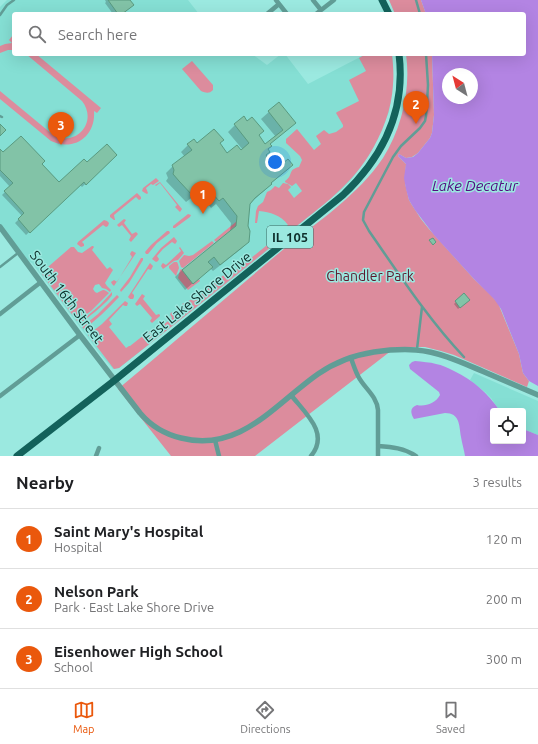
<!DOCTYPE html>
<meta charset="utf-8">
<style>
body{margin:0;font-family:Ubuntu,sans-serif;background:#f6f6f6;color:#202124}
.controls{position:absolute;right:12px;bottom:12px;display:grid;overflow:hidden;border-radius:4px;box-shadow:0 4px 16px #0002}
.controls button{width:36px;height:36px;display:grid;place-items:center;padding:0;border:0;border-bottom:1px solid #e0e0e0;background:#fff;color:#202124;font:20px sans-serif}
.compass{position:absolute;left:442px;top:68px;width:36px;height:36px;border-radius:50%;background:#fff;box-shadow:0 4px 16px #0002;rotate:324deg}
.you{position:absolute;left:275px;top:162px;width:14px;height:14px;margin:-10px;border:3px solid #fff;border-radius:50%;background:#1a73e8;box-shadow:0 0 0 6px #1a73e833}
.badge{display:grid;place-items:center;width:26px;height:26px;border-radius:50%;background:#ea580c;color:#fff;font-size:13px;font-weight:700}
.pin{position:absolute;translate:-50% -33px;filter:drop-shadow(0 1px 2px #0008)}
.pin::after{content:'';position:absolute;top:21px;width:14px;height:12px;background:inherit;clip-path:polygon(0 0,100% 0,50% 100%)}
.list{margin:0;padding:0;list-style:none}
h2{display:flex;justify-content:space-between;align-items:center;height:52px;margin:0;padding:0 16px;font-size:17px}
h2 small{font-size:13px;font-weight:400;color:#757577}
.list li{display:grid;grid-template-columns:26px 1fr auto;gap:12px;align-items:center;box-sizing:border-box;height:60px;padding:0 16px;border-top:1px solid #e0e0e0}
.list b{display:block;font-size:15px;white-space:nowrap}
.list p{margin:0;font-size:13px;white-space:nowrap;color:#757577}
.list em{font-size:13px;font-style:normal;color:#757577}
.icon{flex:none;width:22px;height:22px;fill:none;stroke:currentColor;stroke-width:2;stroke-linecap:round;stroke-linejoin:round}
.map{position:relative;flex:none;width:538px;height:456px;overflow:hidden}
.search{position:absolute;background:#fff;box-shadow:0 4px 16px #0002;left:12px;right:12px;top:12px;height:44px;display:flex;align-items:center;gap:10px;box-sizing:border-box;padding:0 14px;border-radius:4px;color:#757577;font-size:15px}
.sheet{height:232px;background:#fff}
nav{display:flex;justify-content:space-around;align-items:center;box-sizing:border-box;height:56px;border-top:1px solid #e0e0e0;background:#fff;font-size:11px;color:#757577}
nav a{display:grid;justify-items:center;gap:2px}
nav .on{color:#ea580c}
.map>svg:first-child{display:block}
</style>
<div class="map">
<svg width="538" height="456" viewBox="0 0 538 456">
<rect width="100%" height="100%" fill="#9be9e0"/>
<path fill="#85dfd4" d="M7,0h181l11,14h-185v40h238l15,11 14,-11h4l23,30 58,-30h26l1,30 -4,28 -12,28 -8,15 -18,25 -10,10 -101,83 -121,95 -6,1 -13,-15 -68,-91 -8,-3 -24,-33v-220z
M474,373l64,28v34l-15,-6v-18h-23l-9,-13 -6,-6 -15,-12z"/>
<path fill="#dc8c9d" d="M389,0h32l5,14h-31z
M13,35l1,1v14h-6l-8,3v-7l5,-2 7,-1 -3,-3z
M26,54h10l65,54 -4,5 -3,-2c2,25 -20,41 -43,30l-51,-42v-8l52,43c22,15 47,-11 30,-33z
M366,54h26c1,10 2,20 1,30 -1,25 -11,50 -24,71 -21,34 -54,56 -85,81 -54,45 -110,89 -165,132l-5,1 -26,-34 14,-11 23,-23 3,2 -1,3h-2l-2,-1 -14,15 3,4 -3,3 17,21 3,-2h1l19,-15h1l3,2 19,-15 -2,-4 2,-2 3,3 9,-6 -2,-3v-2l15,-7 29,-24 3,3 43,-35 6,-8 10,-8c-7,-10 -18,-13 -29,-14l-2,12h-2l1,-12 2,-5 5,-4 4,-10 4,-2 4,-4 4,2 4,-5 5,1 3,3 -3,3 6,8 8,-7 -6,-8 -4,3 -7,-4v-1c9,-6 2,-11 14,-14l3,-7 -2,-4 -14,-13v-4l11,-10 17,21 7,-6 -5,-8 8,-6 5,4 7,-2 7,-5v-2l-7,-12 1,-1 22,-11 -10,-21 17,-9 -7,-13z
M406,54h26l2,61 -2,18 -2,5 -12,15 -6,4 -6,1 -7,-4 -1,2 8,8 -1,19 4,17 3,5 9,14 8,10 45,50 17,16 7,8 21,51 4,19 6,8 -2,6 -73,-32 -13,-4 -16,-4h-29l-141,109h-84l-53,-67c56,-47 111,-94 167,-141 34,-27 73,-53 98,-90 19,-30 28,-69 23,-104z
M192,61l21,24v5c-4,4 -7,3 -12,1l-19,-22z
M156,178l3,3 -6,4 -2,-1 -5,4 2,5 -1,1 -2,-1 -3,-2 1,-3z
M160,182l22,27 -2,3 -5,-5 2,-2 -17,-22 -4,3 -1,-1z
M137,193l4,4v2l-2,1 -3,-3 -22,18 1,5h-1l-4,-3v-2z
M188,214l3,1 -1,2 -15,11h-2v-2z
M124,219l2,1 -2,3 8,11 4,-2 2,2 -7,8 -2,-2 2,-4 -9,-11 -3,2 -2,-2 1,-1z
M104,220l3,1 2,2 -1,3 -2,1 -3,-2 -21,17 2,2v2l-3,1 -4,-3 1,-2z
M237,221l-1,5 -20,16 -2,-2z
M167,231h2l1,2 -13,10 -9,11h-2l-1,-2 6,-7z
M174,237l3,4 -1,2 -1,1 -3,-2 -9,7 -6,7 2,3 -1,2 -2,1 -4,-3 9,-11z
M212,241l2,2 -31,25 -2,-1 -2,-6 5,-6 5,1 4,-1z
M92,246h1l1,1 -2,3 15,19 3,-2 3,3 -8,13 2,3 4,4 -1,2 -4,-3 -4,-1 -3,-4 -4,1 -2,4 2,3 2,1c6,-3 6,-5 12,0l-18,18 -14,10 -36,-48 30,-26h3l4,5 4,1z
M180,247l4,6 -6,7 -4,1 -11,8 -2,-3 1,-2 1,-1 3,2 15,-14 -2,-3z
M132,251l4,2 -22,33 -2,-2 -1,-2 3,-2 3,2 15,-25 -2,-3 1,-2z
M141,258h2v2l-14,23 -8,9 -1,-2 10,-13z
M174,262h3l1,2 1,4 -3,8 -7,-8v-2z
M150,263l3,3 -2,4 -3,-1 -16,24 2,2v2l-1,2h-3l-2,-2z
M182,269l10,14 7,-4 1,2 -12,9 -10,-12 2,-8z
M112,292c0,1 0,2 0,3 -3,6 -27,26 -34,29l22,-19z
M142,294l3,2 -2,3 13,16 3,-1 1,1v1l-8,7 -2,-2 2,-3 -12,-14 -3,2 -2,-2z
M117,295l2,2c-11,12 -23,23 -35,32l-2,-2 16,-13z"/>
<path fill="#b384e3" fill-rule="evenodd" d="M421,0h117v386l-9,-5 -6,-8 -4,-19 -18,-45 -7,-10 -20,-20 -40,-44 -19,-25 -6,-10 -3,-11 -2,-11 2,-14 -8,-8 1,-2 7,4 7,-1 5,-4 12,-15 2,-5 2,-18 -2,-61h92v-40h-98zM448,74h24v24h-24z
M415,361c7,1 15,1 21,3 6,1 12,4 18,7 20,10 33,21 46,40h-7v30h30v-12l15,6v21h-73c-1,-6 -3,-13 -4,-19 -2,-12 -1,-24 -16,-24l-31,6c-4,-7 -4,-11 3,-14 8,2 19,-2 23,-10l-1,-3 -29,-23 -1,-4 3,-3z"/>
<path fill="#0003" d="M105,0h24l-7,14h-9l-8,-11 1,-1z
M279,103l15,19 -25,22 -4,12 12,13 14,-4 -7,7 -14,12h1l-7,7 -15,13 -2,23 1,15 -7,7 -28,22 -3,-3 -25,22 -10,-13 7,-7 48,-38 1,-9 -15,-19 -5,4 -12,-16 -13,10 -20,-21 2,-3 -2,-5 7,-7 12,-9 -4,-5 7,-7 31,-1 8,10 14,-3 2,-1 -15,-18 7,-7 23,10 7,11 11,-9 -15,-18z
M0,150l3,4 38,10 18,19 28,-19 29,-9 -34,32 -2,-2 -54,50 -11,-12 7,-7 -20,-21 8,-8 -10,-11z
M456,302h10l-8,7 -4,-5z"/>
<path fill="#82c3a7" stroke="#599a80" d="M108,0h22l4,5 -12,9h-4z
M279,102l17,21 -26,21 2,2 -4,3 2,3 -4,3 11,13 11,-9 5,6 -22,18 1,1 -17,14 -5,6 -2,22 2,5 -1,11 -29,23 -6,-8 -6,5 5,5 -20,17 -11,-14 54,-44 1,-10 -14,-18 -4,3 -13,-15 -13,10 -14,-15 -6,-7 1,-4 -2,-5 20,-15 -5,-6 7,-5 3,4 17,-14 10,11 -4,3 7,10 10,-8 4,5 8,-7 -15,-19 10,-8 3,5 5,-4 12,14 -5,4 6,9 18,-14 -15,-19z
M0,124l6,6 -6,6z
M21,136l24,25 -3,3 17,18 25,-23 3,3 20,-18 10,11 -31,30 -2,-3 -54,51 -12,-14 6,-6 -20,-22 9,-8 -13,-13v-21l3,3z
M433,238l3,4 -3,3 -4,-5z
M464,293l6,7 -10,8 -5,-7z"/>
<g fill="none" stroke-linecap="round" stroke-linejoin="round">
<path stroke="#619d96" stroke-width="2.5" d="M416,0l4,14
M0,15l7,-10 7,-5
M426,54l2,31 -1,19 -1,12 -1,5 -5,7 -19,18 -8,11 -29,55 -1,8 6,11c30,43 59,88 95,126
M0,116l2,1
M0,267l18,-14
M417,349l5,-42"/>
<path stroke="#619d96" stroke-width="4.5" d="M276,0l11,14
M313,0l8,10
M267,14l12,-10
M316,14l18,-14
M0,314l41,-32
M351,358c2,6 4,12 7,18 6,12 19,20 20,34v46
M291,395c14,18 39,38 20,61
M0,396l80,-61
M215,440l4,16
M378,446c14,1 26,2 38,10
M96,456l3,-8"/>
<path stroke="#619d96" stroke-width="5.5" d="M0,227l80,108 60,78c11,13 24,21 41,25 59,15 94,-34 137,-64 16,-11 36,-19 56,-22 14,-2 28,-3 42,-2 24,2 45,12 66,21 19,8 37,16 56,24"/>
<path stroke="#13625b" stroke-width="7" d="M382,0l7,14
M17,456l98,-76 228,-185c40,-38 63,-85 56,-141"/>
</g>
<g text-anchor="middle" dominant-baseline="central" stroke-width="3" stroke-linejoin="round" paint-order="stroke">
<rect fill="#9be9e0" stroke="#386761" stroke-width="1" x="267" y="226" width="46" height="22" rx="3"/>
<g font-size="13" font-weight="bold" fill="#0d2f2b">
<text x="290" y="237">IL 105</text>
</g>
<g font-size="14" fill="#5f182e" stroke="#9be9e0">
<text x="370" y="276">Chandler Park</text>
</g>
<g font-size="14" fill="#0d2f2b" stroke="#9be9e0">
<text transform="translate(67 297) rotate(53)">South 16th Street</text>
<text transform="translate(197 297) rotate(-39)">East Lake Shore Drive</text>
</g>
<g font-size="15" font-style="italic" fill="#530d81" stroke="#9be9e0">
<text x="475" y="185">Lake Decatur</text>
</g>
</g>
</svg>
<div class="controls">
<button><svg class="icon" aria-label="locate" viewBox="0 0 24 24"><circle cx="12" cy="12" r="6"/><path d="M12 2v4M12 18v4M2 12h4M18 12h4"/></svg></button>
</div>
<svg class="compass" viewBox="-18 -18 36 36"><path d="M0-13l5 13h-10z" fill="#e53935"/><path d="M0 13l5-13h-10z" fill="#757577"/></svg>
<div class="you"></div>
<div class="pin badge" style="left:203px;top:214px">1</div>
<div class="pin badge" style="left:416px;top:124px">2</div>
<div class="pin badge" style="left:61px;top:145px">3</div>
<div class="search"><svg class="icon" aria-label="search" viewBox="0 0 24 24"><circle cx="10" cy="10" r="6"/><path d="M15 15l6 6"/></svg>Search here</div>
</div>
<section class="sheet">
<h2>Nearby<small>3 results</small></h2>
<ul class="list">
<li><span class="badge">1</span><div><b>Saint Mary's Hospital</b><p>Hospital</p></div><em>120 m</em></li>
<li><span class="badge">2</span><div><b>Nelson Park</b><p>Park · East Lake Shore Drive</p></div><em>200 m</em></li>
<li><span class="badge">3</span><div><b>Eisenhower High School</b><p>School</p></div><em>300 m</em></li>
</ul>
</section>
<nav>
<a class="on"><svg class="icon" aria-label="map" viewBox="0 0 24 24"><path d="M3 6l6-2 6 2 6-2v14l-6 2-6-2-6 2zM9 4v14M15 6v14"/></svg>Map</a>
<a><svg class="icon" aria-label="directions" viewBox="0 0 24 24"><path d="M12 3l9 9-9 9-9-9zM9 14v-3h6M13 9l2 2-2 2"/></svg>Directions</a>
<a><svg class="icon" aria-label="saved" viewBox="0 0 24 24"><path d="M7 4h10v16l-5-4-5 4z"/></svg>Saved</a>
</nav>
